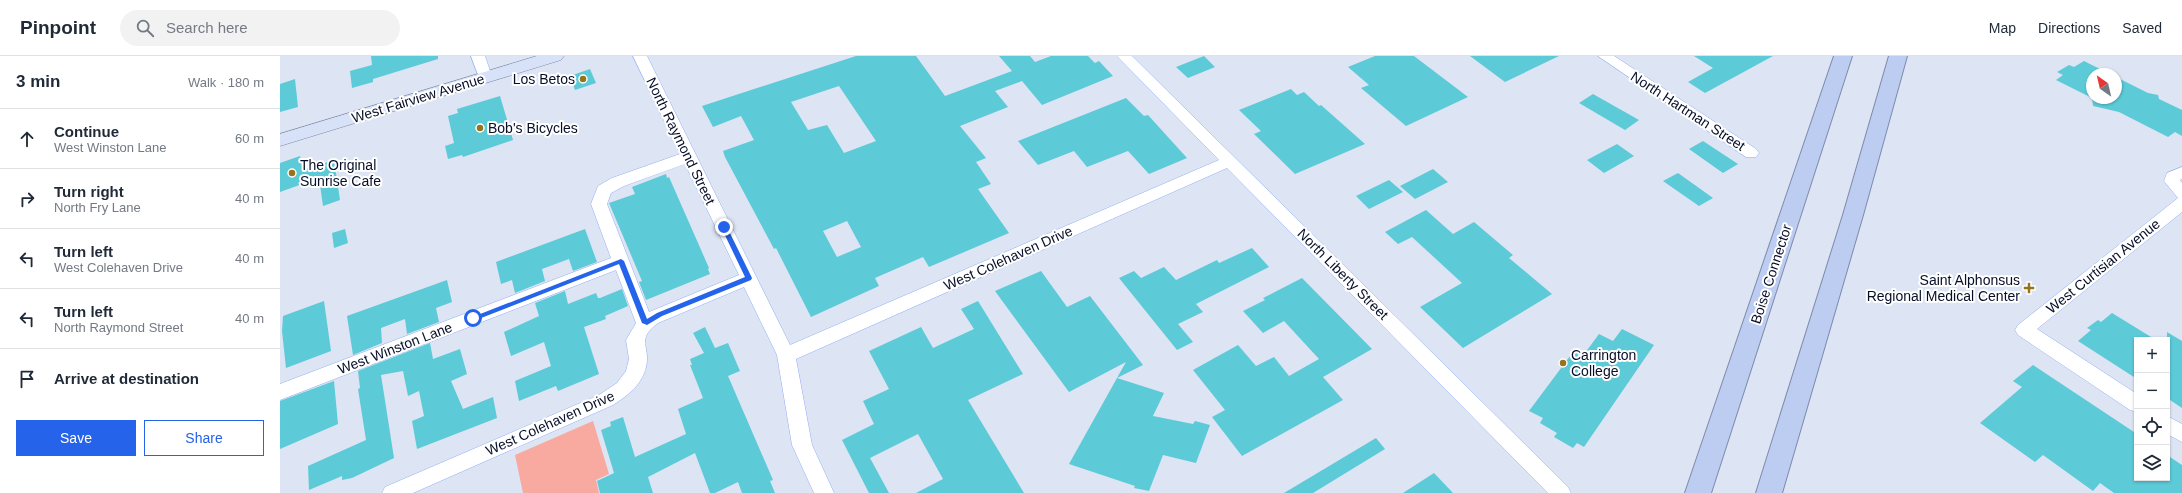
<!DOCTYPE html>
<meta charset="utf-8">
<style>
body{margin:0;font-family:Helvetica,sans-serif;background:#f2f2f3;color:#1f2937}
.controls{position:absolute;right:12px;bottom:12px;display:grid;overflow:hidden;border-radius:0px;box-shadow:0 1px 3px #0004}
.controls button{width:36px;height:36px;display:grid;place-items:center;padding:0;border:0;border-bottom:1px solid #e0e1e3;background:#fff;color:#1f2937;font:20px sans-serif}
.compass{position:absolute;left:1806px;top:12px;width:36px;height:36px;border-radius:50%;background:#fff;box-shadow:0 1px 3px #0004;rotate:326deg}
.stop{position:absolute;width:12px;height:12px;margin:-9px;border:3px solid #2563eb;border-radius:50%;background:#fff}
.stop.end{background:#2563eb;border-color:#fff;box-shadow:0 1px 4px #0008}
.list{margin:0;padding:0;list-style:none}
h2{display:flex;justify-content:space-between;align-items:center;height:52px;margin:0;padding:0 16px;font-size:17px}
h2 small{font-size:13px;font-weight:400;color:#747a83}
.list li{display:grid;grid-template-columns:26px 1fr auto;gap:12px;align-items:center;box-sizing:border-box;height:60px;padding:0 16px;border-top:1px solid #e0e1e3}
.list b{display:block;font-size:15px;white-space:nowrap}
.list p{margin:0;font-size:13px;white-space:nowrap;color:#747a83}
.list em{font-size:13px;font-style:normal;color:#747a83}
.actions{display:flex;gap:8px;padding:12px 16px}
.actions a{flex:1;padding:9px 0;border:1px solid #2563eb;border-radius:0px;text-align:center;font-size:14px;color:#2563eb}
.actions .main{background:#2563eb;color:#fff}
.icon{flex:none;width:22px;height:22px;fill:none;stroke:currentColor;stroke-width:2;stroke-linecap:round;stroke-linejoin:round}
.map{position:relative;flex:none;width:1902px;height:437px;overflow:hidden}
header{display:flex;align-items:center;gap:24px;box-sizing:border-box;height:56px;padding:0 20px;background:#fff;border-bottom:1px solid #e0e1e3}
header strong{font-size:19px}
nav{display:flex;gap:22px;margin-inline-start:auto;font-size:14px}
.search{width:280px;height:36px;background:#f2f2f3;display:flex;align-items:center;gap:10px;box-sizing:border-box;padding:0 14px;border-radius:22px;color:#747a83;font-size:15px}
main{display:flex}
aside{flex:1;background:#fff}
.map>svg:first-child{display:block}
</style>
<header>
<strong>Pinpoint</strong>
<div class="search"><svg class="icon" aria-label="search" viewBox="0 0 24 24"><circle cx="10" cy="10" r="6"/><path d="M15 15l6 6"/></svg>Search here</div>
<nav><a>Map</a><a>Directions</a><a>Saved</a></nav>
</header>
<main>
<aside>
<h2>3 min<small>Walk · 180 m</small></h2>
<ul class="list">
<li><svg class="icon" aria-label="ahead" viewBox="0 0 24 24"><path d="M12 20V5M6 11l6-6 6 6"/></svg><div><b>Continue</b><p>West Winston Lane</p></div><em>60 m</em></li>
<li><svg class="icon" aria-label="right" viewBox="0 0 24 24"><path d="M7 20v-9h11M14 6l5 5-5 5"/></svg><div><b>Turn right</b><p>North Fry Lane</p></div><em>40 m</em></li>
<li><svg class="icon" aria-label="left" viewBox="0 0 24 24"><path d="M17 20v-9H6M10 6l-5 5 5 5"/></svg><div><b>Turn left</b><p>West Colehaven Drive</p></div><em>40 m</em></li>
<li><svg class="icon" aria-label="left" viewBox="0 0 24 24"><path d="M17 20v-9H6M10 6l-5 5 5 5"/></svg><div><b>Turn left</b><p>North Raymond Street</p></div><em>40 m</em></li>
<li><svg class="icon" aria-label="arrive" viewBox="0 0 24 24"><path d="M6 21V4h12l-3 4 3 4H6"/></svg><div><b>Arrive at destination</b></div></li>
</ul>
<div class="actions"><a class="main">Save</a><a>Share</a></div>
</aside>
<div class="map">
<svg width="1902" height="437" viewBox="0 0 1902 437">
<rect width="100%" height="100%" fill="#dde4f3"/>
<path fill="#f8a9a0" d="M313,365l16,53 -13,6 3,13h-76l-8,-38z"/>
<path fill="#5ccad7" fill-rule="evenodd" d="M91,0h67v3l-65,20v3l-21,6 -2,-17 22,-6z
M576,0h60l29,40 67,-25 -13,-15h31l5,6 16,-6h37l7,7 4,-2 14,15 -71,29 -20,-24 -27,10 13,16 -48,19 26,32 -10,4 15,22 -13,5 31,44 -80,34 -6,-10 -48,21 4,8 -68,31 -35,-69 -2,1 -49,-92 -2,-6 31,-11 -13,-24 -28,11 -11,-21zM559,30l37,55 -32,12 -17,-28 -19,5 -17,-28zM567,165l14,26 -24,10 -14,-26z
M924,0l11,11 -27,11 -12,-11z
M1095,0h39l54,41 -62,29 -45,-38 8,-3 -21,-18z
M1190,0h89l-54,26z
M1414,0h79l-68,37 -17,-11 25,-14z
M1804,5l26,13h-18v24h24v-21l32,16 10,2 1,4 23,11v26l-7,-4 -7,5 -49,-25 -26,-6 -1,-8 -36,-18 7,-5 -6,-3 12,-7 5,2z
M310,13l6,14 -21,7 -5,-14z
M15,23l3,28 -18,5v-28z
M1011,33l6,6 7,-3 15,14 2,-1 44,39 -70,30 -41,-40 7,-3 -22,-21z
M1313,38l46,26 -14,10 -46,-27z
M220,40l13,44 -50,17 -1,-2 -14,4 -3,-13 9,-3 -6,-27 10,-3 -1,-4z
M846,42l18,18 4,-1 39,43 -38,16 -21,-23 -41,16 -13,-16 -36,14 -20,-24z
M1423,85l35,23 -15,9 -34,-24z
M1337,88l17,12 -30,17 -17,-13z
M20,100l3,14 31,-10 6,40 -17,6 -4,-28 -39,14v-29z
M1153,113l15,13 -33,17 -15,-13z
M1398,117l35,25 -14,8 -36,-25z
M386,118l1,4 2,-1 40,91 -1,1 2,5 -64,26 -7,-18 3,-1 -33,-78 26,-9 -3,-7z
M1109,124l14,12 -34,17 -13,-13z
M1146,154l27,24 21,-12 39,33 -4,3 43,36 -89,54 -43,-41 42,-24 -50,-46 -14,7 -13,-12z
M65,173l3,14 -14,5 -2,-15z
M305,173l12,33 -24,9 -4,-12 -27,10 3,12 -30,12 -3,-13 -11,4 -5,-22z
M972,192l17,19 -73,37 7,8 -25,12 15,18 -16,8 -58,-72 15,-7 7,7 23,-11 12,13 41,-20 2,3z
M761,215l26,36 23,-11 53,69 -26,13 9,-16 -57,30 -74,-101z
M1022,222l70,71 -49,28 20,23 -101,56 -30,-39 13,-7 -32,-40 45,-25 18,21 18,-9 15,19 30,-17 -35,-38 -21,12 -20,-22 22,-11 -2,-2z
M167,224l5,22 -16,6 3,14 -32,12 -2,-15 -24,9 1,15 -29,12 -6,-39z
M342,233l6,17 -23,10 1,3 -22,8 15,47 -41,17 -2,-5 -37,15 -4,-20 36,-15 -7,-24 -33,14 -7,-24 35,-16 -4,-13 30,-12 3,13 28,-11 2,5h2z
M44,245l7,50 -45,17 -4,-37 1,-15z
M698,245l45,73 -55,26 56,93h-108l27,-14 -25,-45 -48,24 19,35h-20l-27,-53 32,-16 -11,-23 26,-12 -20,-38 52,-24 12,21 41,-19 -13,-20z
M1832,257l44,27h-19v39l-59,-38 13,-11 -4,-2 11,-8 3,2z
M425,271l10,21 13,-5 12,28 -12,5 45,104 -3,1 5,12h-33l-4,-11 -23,11h-5l-15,-40 -47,24 5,16h-53l-3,-12 17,-8 -13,-43 10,-4 -1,-4 13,-5 12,40 51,-23 -8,-25 25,-11 -13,-33h2l-2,-6 14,-6 -11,-20z
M1342,273l32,16 -70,102 -7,-4 -4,5 -19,-11 3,-4 -17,-10 3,-5 -14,-7 47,-63 9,5 14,-19 14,7z
M1887,276l15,9v67l-15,-10z
M150,287l3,16 27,-10 7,25 -16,7 12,28 30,-12 4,21 -80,31 -5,-28 12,-5 -5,-25 -11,5 -5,-25 -22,4 13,83 -42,20 -10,2v-4l-33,14 -1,-24 58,-26 -8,-51 2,-1 -2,-17z
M1753,309l104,69v44h30v-23l15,10v28h-68l-14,-10 -7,8 -50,-36 -8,7 -55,-39 42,-36 -9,-6z
M837,322l47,15 -11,23 40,8 2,-3 15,4 -14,38 -33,-8 -14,36 -15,-3 1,-2 -66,-22z
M54,325l4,43 -58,25v-48z
M1096,382l9,11 -72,44h-29z
M1154,417l19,20h-50z"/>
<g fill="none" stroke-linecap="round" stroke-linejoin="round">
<defs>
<path id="minor" d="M191,0h14l7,21 -2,3h-10z
M353,0h14l143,289 429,-185 -102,-104h15l436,431 3,6h-23l-321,-325 -431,191 16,86 22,48h-20l-22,-48 -15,-90 -33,-68 -86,36c-23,17 -7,23 -12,44 -4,18 -19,29 -33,38l-200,88h-31l3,-6 214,-92 18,-12 9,-12 3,-12 -3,-19 10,-17 -20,-53 -336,130v-16l331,-126 -20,-54 7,-18 14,-8 68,-24zM405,108l54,111 -90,37 -42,-108 4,-11 13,-7z
M1318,0h16l142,93 3,4 -3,4h-10z
M1902,111v12l-2,1 2,3v29l-145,117 100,65v18l-7,-2 -112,-75 -3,-5 3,-5 160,-127 -14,-17 3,-8z
M1887,360l15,8v18l-15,-8z"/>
<path id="major" d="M257,0h27l-3,4 -281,86v-12z"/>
<path id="highway" d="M1554,0h18l-141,437h-26z
M1609,0h18l-44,159 -81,278h-26l87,-278z"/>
</defs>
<use href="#minor" stroke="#91aff7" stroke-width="1"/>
<use href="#major" stroke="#7d8aab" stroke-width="1"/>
<use href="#highway" stroke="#7d8aab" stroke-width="2"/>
<use href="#minor" fill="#fff" fill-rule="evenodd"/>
<use href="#major" fill="#d7e1f7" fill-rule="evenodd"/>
<use href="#highway" fill="#bdcdf1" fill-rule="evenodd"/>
</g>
<path fill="#2563eb" d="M444,169l3,2 25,51 -1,2 -89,36 -15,9 -5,-2 -23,-59 -143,56 -6,-2 151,-59 3,2 23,58 10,-6 88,-36 -24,-50z"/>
<g fill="#95741c" stroke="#fff" stroke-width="1.5">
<circle cx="303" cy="23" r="4"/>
<circle cx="200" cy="72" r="4"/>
<circle cx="12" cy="117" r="4"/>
<path d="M1747 226h4v4h4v4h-4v4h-4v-4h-4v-4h4z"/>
<circle cx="1283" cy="307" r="4"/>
</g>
<g text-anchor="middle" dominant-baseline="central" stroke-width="4" stroke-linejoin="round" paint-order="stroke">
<g font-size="14" fill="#060e28" stroke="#fff" text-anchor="start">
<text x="295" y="23" text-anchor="end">Los Betos</text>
<text x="208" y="72">Bob's Bicycles</text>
<text x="20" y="109">The Original<tspan x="20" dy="16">Sunrise Cafe</tspan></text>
<text x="1740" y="224" text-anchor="end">Saint Alphonsus<tspan x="1740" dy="16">Regional Medical Center</tspan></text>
<text x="1291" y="299">Carrington<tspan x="1291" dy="16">College</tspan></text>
</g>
<g font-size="14" fill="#060e28" stroke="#fff">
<text transform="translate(138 42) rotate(-17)">West Fairview Avenue</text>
<text transform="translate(1408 55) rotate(33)">North Hartman Street</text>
<text transform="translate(401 85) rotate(64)">North Raymond Street</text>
<text transform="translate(728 202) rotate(-24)">West Colehaven Drive</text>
<text transform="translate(1823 210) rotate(-39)">West Curtisian Avenue</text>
<text transform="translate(1063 218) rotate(45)">North Liberty Street</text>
<text transform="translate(1491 218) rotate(-72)">Boise Connector</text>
<text transform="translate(115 292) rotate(-21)">West Winston Lane</text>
<text transform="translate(270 367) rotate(-24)">West Colehaven Drive</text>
</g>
</g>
</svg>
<div class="controls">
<button>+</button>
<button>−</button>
<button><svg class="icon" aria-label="locate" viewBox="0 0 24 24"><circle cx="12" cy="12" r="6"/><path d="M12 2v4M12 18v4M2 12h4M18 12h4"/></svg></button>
<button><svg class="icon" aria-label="layers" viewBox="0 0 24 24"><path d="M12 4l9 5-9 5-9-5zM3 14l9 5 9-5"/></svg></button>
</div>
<svg class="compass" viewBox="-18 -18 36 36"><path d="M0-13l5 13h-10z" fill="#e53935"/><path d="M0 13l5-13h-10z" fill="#747a83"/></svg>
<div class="stop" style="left:193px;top:262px"></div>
<div class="stop end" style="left:444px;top:171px"></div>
</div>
</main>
